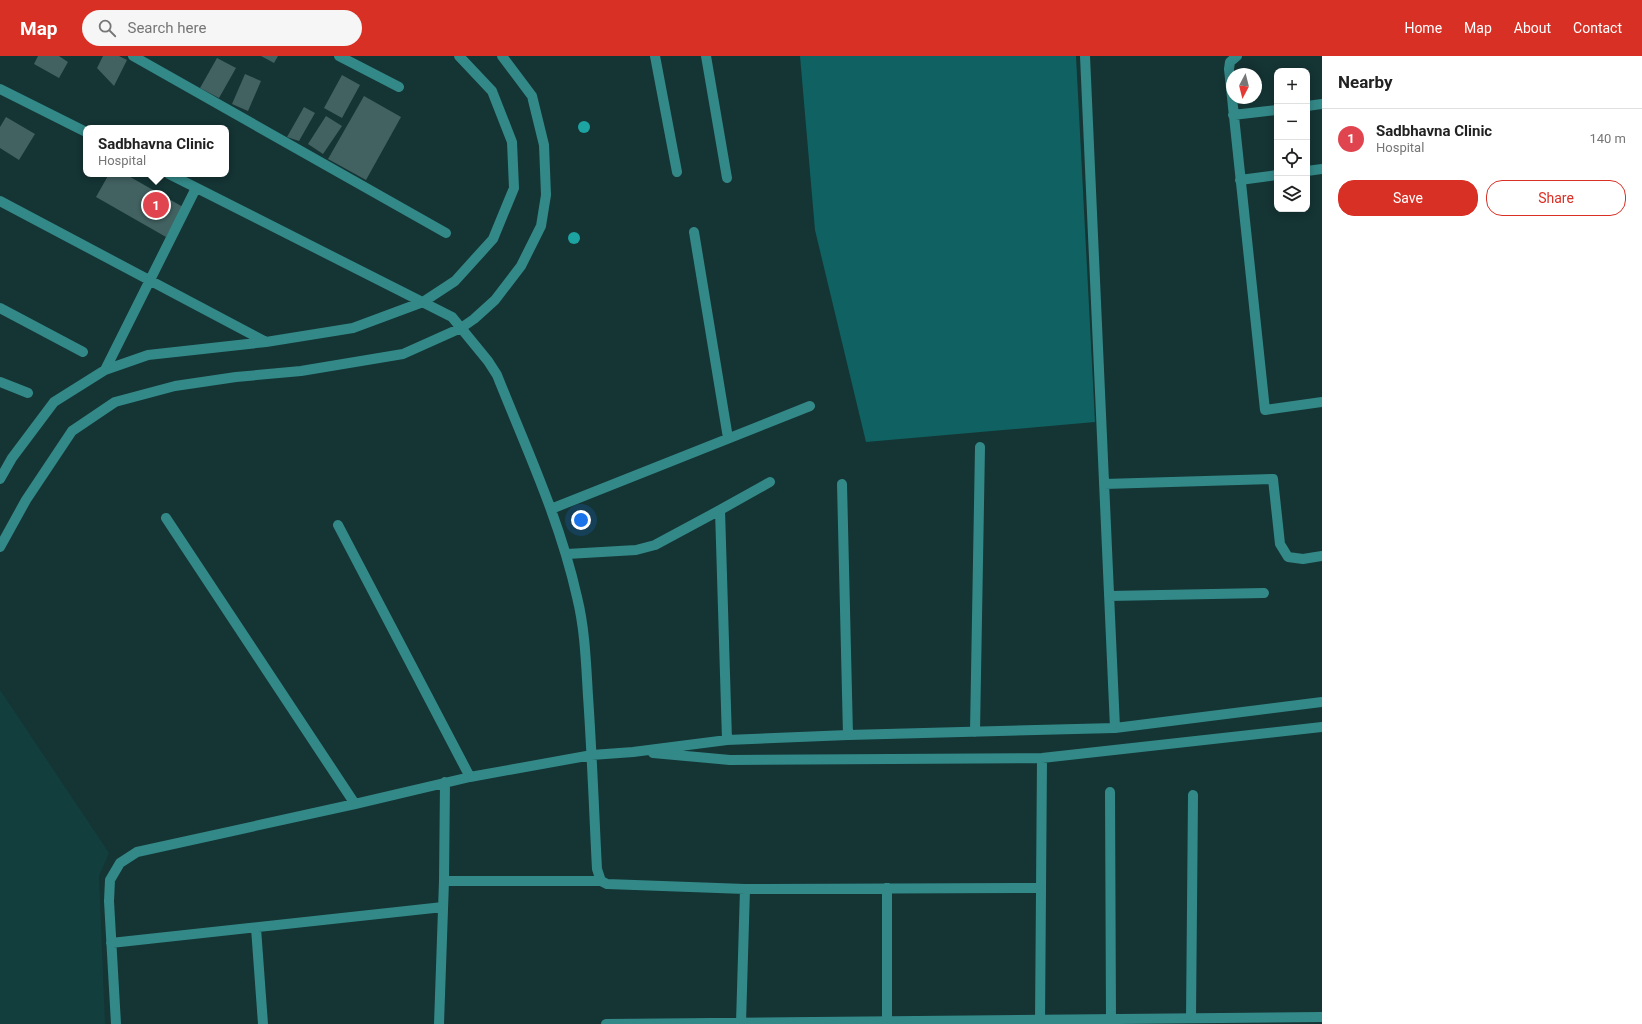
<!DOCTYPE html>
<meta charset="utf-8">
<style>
body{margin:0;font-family:Roboto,sans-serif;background:#f6f6f6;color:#222}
.controls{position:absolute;right:12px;top:12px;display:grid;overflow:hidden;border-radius:8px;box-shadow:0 2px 10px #0003}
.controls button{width:36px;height:36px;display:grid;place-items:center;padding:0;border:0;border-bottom:1px solid #e0e0e0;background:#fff;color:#222;font:20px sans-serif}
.compass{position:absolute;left:1226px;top:12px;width:36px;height:36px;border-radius:50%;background:#fff;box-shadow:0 2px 10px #0003;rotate:187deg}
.you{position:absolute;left:581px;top:464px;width:14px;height:14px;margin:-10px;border:3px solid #fff;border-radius:50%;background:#1a73e8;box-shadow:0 0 0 6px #1a73e833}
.badge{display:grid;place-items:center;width:26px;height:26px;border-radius:50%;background:#d93025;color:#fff;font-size:13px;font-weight:700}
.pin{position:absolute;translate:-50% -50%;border:2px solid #fff;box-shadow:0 1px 4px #0006}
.popup{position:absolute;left:83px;top:69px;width:146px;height:52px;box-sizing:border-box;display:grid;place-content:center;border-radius:8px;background:#fff;filter:drop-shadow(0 1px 3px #0005);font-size:13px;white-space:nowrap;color:#767676}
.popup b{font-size:15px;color:#222}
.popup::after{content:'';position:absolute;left:50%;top:100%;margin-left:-8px;border:8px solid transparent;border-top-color:#fff}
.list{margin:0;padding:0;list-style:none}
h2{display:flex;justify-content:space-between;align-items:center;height:52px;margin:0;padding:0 16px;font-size:17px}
h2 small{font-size:13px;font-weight:400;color:#767676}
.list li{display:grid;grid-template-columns:26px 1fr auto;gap:12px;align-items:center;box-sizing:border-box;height:60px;padding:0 16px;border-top:1px solid #e0e0e0}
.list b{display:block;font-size:15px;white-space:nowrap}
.list p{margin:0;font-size:13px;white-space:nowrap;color:#767676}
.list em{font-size:13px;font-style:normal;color:#767676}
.actions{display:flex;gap:8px;padding:12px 16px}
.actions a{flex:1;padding:9px 0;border:1px solid #d93025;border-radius:16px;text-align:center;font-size:14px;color:#d93025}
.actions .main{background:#d93025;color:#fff}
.icon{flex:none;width:22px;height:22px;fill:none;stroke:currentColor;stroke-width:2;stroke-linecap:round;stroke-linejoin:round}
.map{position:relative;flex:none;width:1322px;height:968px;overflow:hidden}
header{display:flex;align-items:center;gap:24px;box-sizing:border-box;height:56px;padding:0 20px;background:#d93025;color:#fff}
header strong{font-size:19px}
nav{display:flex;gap:22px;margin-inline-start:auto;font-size:14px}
.search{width:280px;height:36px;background:#f6f6f6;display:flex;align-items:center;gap:10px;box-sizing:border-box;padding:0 14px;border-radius:22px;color:#767676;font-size:15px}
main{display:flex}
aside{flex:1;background:#fff}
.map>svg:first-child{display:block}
</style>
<header>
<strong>Map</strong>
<div class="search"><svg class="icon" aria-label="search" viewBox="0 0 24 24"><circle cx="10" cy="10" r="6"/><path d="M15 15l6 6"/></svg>Search here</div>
<nav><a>Home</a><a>Map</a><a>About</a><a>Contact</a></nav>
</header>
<main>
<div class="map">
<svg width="1322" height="968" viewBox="0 0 1322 968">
<rect width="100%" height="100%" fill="#153434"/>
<path fill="#133e3e" d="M0,634l109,163 -10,23 6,148h-105z"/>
<path fill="#106161" d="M800,0h276l19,366 -229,20 -51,-212z"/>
<path fill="#426161" d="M38,0h21l9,6 -9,16 -25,-14z
M103,0h16l8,4 -13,26 -17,-18z
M261,0h17l-4,7z
M217,2l19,10 -17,30 -19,-10z
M245,18l16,7 -13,30 -16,-7z
M342,19l18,10 -18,33 -18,-10z
M364,40l37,21 -35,63 -38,-21z
M304,51l11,6 -16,28 -12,-4z
M326,60l16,10 -19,28 -15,-10z
M6,61l29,17 -16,26 -19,-12v-21z
M109,118h16l58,33 -17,30 -70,-40z"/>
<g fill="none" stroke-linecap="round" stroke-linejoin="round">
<path stroke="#338988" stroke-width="10" d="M133,0l313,177
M339,0l60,31
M655,0l22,116
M706,0l21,122
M1085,0l30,672
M1237,0l-7,6 -1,7 36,341 57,-8
M0,33l86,43
M1307,50l15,-2
M1233,59l44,-5
M1307,115l15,-2
M169,118l283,143 36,44 9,14c29,73 63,145 80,222 8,32 9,66 11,99 4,58 6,115 9,173l4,12 6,3 138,5 296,-1
M1240,124l37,-5
M0,145l266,141
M694,176l34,206
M0,252l83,44
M105,314l91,-182
M0,326l28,11
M0,423l12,-21 42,-56 51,-32 43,-15 118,-13 87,-14 70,-26 32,-21 38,-42 21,-51 -2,-46 -20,-51 -33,-35
M842,428l6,251
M1104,428l169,-5 7,65 8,13 15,2 19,-3
M551,453l259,-103
M720,454l7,230
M166,462l189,286
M338,469l132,252
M0,491l26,-47 46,-69 43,-29 60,-16 61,-9 65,-6 102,-17 58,-26 13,-9 21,-19 26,-34 20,-40 5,-31 -2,-50 -12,-49 -30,-40
M567,498l69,-4 19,-5 65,-35 50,-28
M1109,540l155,-3
M975,676l5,-285
M653,697l77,7 312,-2 280,-31
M1110,736l1,227
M444,825h157
M256,872l7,96
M111,887l332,-36
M1191,962l2,-223
M741,967l4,-134
M116,968l-7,-123 1,-21 10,-17 17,-11 218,-48 115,-27 122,-22 41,-3 94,-12 121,-5 267,-7 207,-26
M439,968l5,-143 1,-99
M606,968l716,-7
M887,968v-136
M1040,968l2,-266"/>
</g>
<g fill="#1ea3a3">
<circle cx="584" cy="71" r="6"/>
<circle cx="574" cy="182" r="6"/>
</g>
</svg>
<div class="controls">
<button>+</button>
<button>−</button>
<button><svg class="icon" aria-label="locate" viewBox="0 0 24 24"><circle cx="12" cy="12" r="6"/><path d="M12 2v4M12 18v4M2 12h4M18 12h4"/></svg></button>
<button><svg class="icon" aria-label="layers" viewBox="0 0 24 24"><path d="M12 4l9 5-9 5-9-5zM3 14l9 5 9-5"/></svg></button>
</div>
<svg class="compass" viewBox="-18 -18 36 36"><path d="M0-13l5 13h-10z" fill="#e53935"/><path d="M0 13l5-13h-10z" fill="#767676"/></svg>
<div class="you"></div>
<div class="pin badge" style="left:156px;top:149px;background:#e0444e">1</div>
<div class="popup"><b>Sadbhavna Clinic</b>Hospital</div>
</div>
<aside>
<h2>Nearby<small></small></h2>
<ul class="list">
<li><span class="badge" style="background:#e0444e">1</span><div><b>Sadbhavna Clinic</b><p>Hospital</p></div><em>140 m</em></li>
</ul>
<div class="actions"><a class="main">Save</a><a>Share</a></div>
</aside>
</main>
